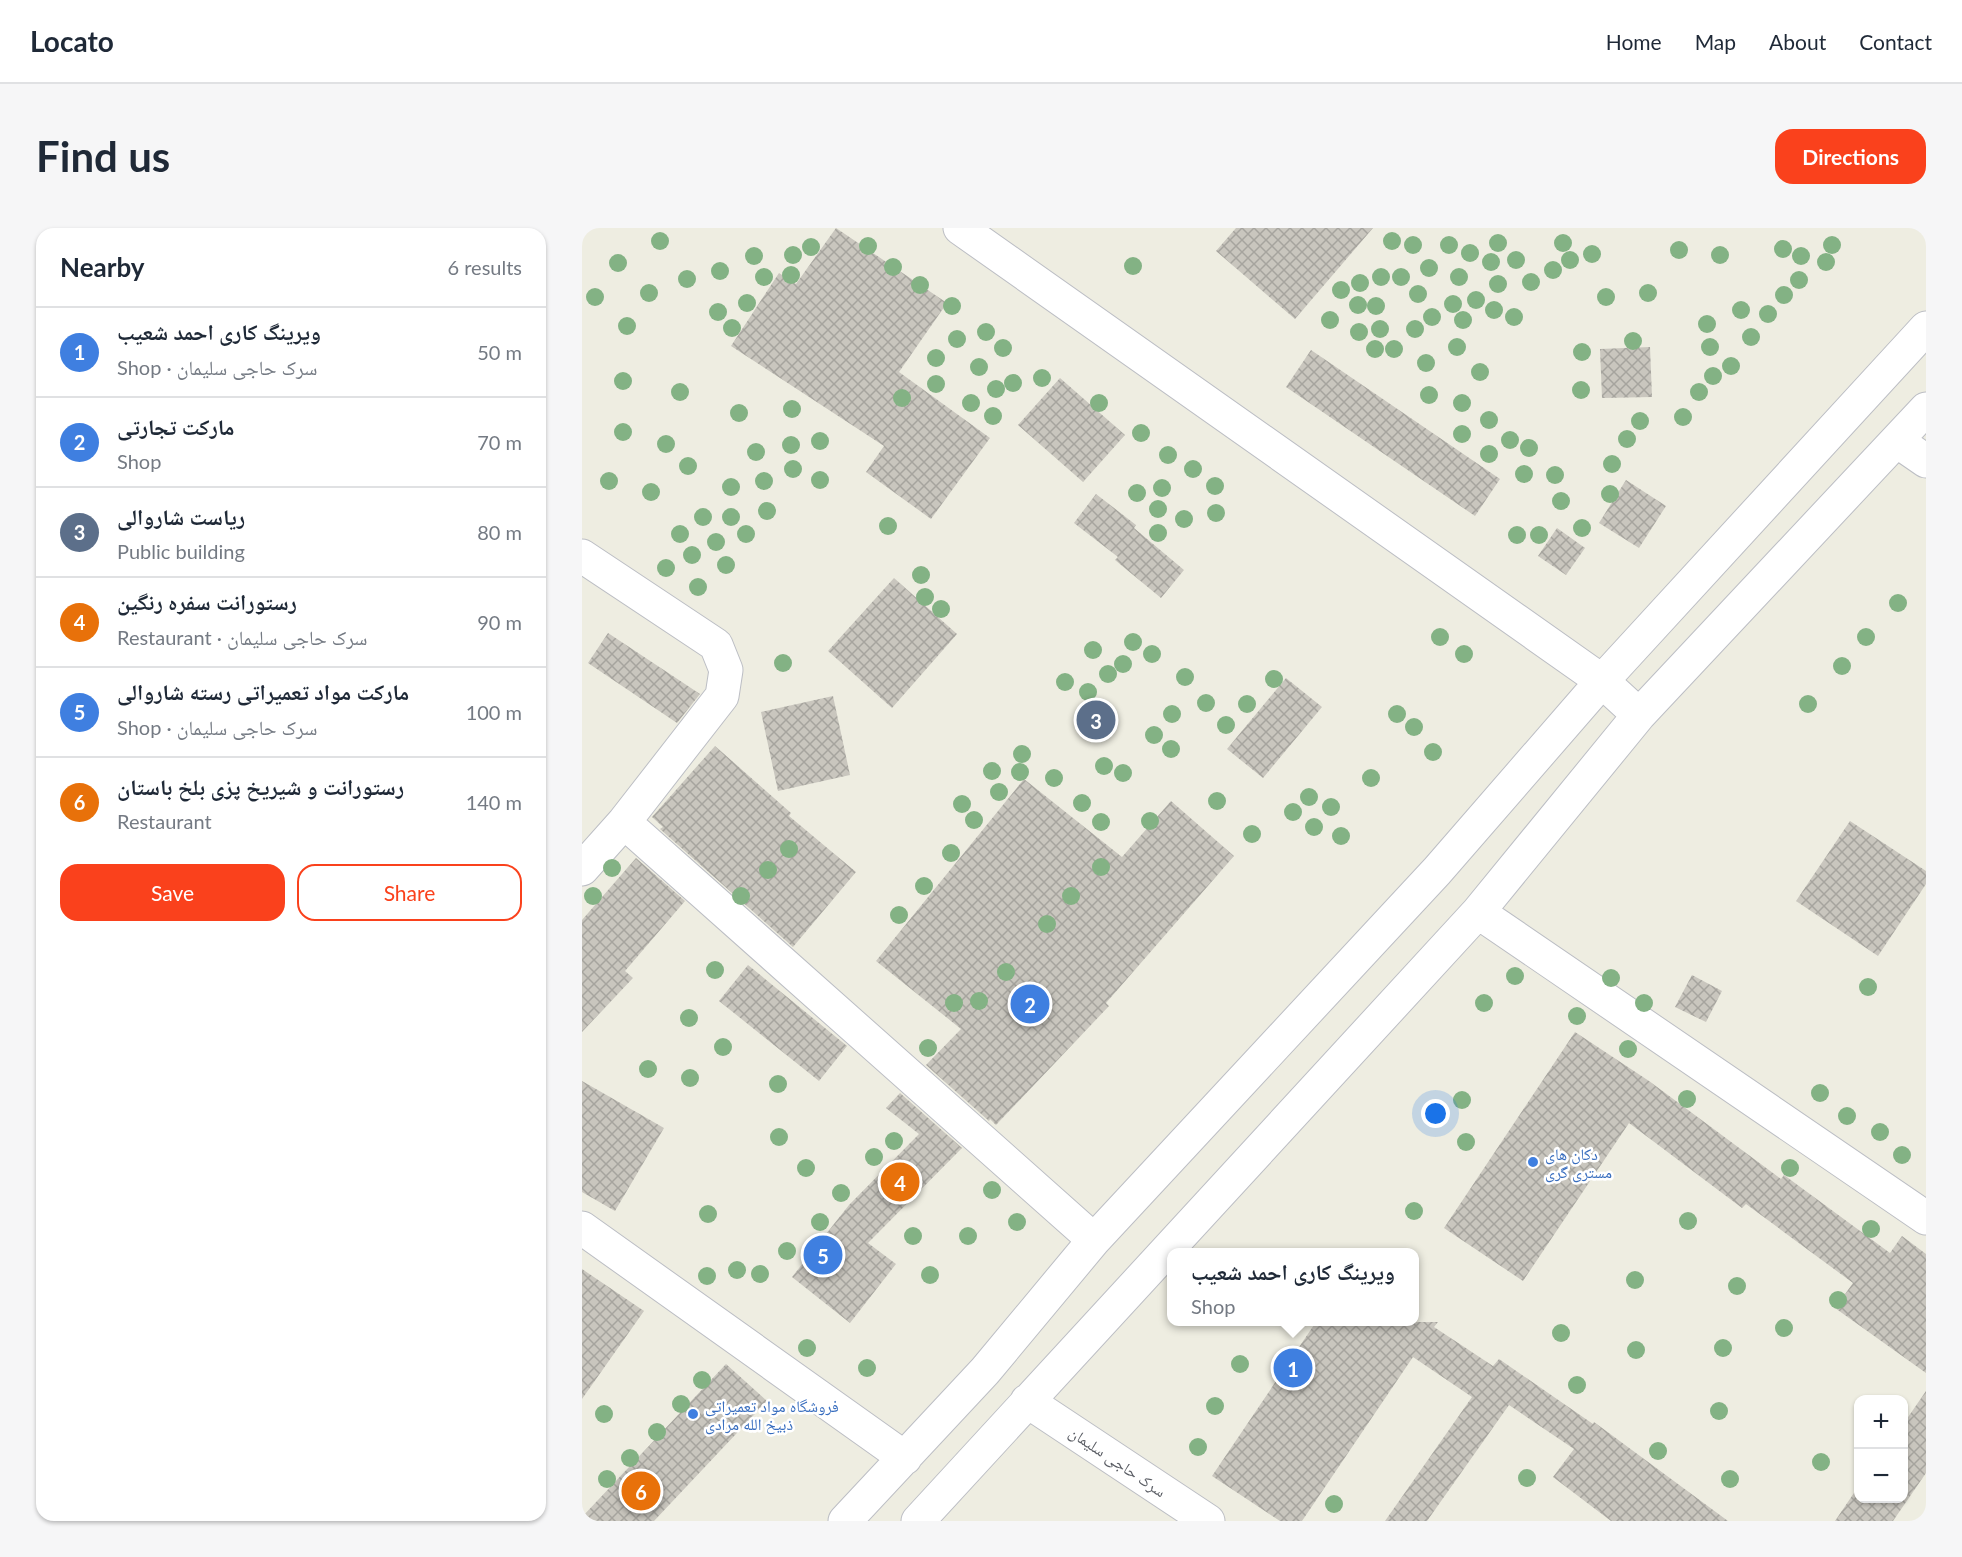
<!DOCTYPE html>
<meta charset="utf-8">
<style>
body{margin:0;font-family:Lato,"Noto Naskh Arabic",sans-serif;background:#f6f6f7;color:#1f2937}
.controls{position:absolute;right:18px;bottom:18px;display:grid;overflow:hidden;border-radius:12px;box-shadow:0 2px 4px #0004}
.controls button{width:54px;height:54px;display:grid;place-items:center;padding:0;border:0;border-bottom:2px solid #e0e1e3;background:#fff;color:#1f2937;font:30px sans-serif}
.you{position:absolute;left:854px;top:886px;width:21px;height:21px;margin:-15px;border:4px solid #fff;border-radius:50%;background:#1a73e8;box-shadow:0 0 0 9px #1a73e833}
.badge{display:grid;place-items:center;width:39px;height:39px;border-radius:50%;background:#fa411c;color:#fff;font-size:20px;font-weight:700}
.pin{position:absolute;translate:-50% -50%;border:3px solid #fff;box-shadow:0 2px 6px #0006}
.popup{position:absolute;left:585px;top:1020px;width:252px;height:78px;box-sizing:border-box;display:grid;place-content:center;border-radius:12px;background:#fff;filter:drop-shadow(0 2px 4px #0005);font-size:20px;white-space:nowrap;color:#747a83}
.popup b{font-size:22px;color:#1f2937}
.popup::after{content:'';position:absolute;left:50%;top:100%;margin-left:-12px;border:12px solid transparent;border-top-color:#fff}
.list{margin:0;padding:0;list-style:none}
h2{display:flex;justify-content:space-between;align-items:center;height:78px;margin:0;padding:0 24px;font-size:26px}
h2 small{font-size:20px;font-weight:400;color:#747a83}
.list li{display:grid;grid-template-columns:39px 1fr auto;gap:18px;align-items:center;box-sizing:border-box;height:90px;padding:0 24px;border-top:2px solid #e0e1e3}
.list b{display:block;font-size:22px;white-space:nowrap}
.list p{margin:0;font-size:20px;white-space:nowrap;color:#747a83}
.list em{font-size:20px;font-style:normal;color:#747a83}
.actions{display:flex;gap:12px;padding:18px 24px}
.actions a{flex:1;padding:14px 0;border:2px solid #fa411c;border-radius:18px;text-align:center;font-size:21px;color:#fa411c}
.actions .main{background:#fa411c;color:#fff}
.map{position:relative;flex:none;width:1344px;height:1293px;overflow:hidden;border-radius:18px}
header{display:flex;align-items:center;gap:36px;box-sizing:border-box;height:84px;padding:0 30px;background:#fff;border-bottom:2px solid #e0e1e3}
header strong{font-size:28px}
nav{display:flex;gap:33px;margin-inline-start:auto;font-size:21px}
.intro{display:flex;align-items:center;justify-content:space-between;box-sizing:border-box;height:144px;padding:0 36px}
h1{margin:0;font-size:42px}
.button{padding:15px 27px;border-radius:18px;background:#fa411c;color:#fff;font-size:21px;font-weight:700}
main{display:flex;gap:36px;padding:0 36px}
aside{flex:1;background:#fff;border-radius:18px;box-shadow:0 2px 4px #0004}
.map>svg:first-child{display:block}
</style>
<header>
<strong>Locato</strong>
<nav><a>Home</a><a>Map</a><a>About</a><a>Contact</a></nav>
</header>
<div class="intro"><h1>Find us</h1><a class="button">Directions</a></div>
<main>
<aside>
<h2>Nearby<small>6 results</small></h2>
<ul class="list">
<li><span class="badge" style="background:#3f7fe0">1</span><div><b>ویرینگ کاری احمد شعیب</b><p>Shop · سرک حاجی سلیمان</p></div><em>50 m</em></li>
<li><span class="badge" style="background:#3f7fe0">2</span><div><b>مارکت تجارتی</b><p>Shop</p></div><em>70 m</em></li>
<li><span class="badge" style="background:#5c6f8a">3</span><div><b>ریاست شاروالی</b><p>Public building</p></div><em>80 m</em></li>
<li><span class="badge" style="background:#e8710a">4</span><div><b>رستورانت سفره رنگین</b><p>Restaurant · سرک حاجی سلیمان</p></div><em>90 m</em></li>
<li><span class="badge" style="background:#3f7fe0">5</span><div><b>مارکت مواد تعمیراتی رسته شاروالی</b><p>Shop · سرک حاجی سلیمان</p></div><em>100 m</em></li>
<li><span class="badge" style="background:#e8710a">6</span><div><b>رستورانت و شیریخ پزی بلخ باستان</b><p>Restaurant</p></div><em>140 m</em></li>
</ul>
<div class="actions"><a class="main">Save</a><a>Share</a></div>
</aside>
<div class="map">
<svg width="1344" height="1293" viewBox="0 0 1344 1293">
<defs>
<pattern id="building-cross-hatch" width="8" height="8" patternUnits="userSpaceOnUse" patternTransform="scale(1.5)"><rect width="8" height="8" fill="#c9c6be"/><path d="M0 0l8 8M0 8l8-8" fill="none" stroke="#a6a49e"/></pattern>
</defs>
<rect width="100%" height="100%" fill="#eeede1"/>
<path fill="url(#building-cross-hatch)" d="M254,0l111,75 -48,69 91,66 -59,81 -65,-47 18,-26 -153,-100 48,-73 17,11z
M654,0h137l-78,91 -79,-68z
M1068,119l2,50 -50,1 -2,-49z
M729,122l189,129 -25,37 -189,-129z
M478,150l65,57 -42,47 -65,-57z
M1044,252l40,26 -27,42 -40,-25z
M514,266l40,31 -2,3 50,42 -23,28 -46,-38 3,-3 -44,-34z
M975,300l28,20 -19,27 -28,-19z
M312,350l63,56 -65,74 -64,-57z
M26,405l92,61 -23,29 -89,-60z
M704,450l36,29 -59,71 -36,-29z
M251,468l17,79 -72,16 -17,-79z
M133,518l76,67 -2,3 67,56 -63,75 -133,-118 3,-2 -11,-10z
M442,551l98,78 49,-56 63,55 -128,147 3,3 -113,119 -6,-6 -1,2 -63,-56 35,-36 -85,-68z
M1268,593l76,50v13l-48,72 -82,-55z
M54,630l49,43 -60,70 8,7 -51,54v-112z
M166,737l99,81 -28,35 -100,-80z
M1110,747l30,16 -16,31 -31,-15z
M993,804l74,49 132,98 3,-4 106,78 12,-17 24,18v119l-91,-65 18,-25 -107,-79 -4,4 -113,-85 -106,158 -79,-53z
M0,853l82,47 -49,83 -33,-19z
M318,865l62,55 -94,95 28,21 -46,59 -58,-46 57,-72 70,-71 -33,-26z
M0,1041l62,42 -62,88z
M734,1094h122l-4,5 59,39 6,-7 94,65 1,-2 134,99h-117l-58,-44 21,-28 -65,-44 -82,116h-42l87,-124 -59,-40 -111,164h-22l-68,-45z
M144,1136l41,37 -113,120h-72v-4z
M1344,1163v82l-33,48h-58l23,-34v11h46v-75z"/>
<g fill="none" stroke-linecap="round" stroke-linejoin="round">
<defs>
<path id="minor" d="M378,0l642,453 37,34
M1315,213l29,20
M0,328l134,89 10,25 -4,26 -98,126 -42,47
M42,594l470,418
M896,684l448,306
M0,1000l323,230
M445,1173l181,120
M263,1293l140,-150 109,-131 343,-369 165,-190 324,-353
M336,1293l560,-609 161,-197 287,-306"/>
</defs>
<use href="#minor" stroke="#bcbec4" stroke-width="35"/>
<use href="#minor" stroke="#fff" stroke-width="33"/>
</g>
<g fill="#83b284">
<circle cx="78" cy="13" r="9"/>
<circle cx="810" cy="13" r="9"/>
<circle cx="916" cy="15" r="9"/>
<circle cx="981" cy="15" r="9"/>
<circle cx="831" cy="17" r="9"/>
<circle cx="867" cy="17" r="9"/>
<circle cx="1250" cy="17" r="9"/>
<circle cx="286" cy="18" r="9"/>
<circle cx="229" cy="19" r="9"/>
<circle cx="1201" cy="21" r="9"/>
<circle cx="1097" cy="22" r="9"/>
<circle cx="888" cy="25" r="9"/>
<circle cx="1010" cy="26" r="9"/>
<circle cx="211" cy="27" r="9"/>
<circle cx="1138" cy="27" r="9"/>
<circle cx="172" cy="28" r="9"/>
<circle cx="1219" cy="28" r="9"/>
<circle cx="934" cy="32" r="9"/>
<circle cx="988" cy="32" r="9"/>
<circle cx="909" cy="34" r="9"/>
<circle cx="1244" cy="34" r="9"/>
<circle cx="36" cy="35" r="9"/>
<circle cx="551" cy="38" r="9"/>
<circle cx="311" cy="39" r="9"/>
<circle cx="847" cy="40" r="9"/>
<circle cx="971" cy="42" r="9"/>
<circle cx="138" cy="43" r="9"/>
<circle cx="209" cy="47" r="9"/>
<circle cx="182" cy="49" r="9"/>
<circle cx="799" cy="49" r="9"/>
<circle cx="819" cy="49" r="9"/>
<circle cx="877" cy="49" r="9"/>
<circle cx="105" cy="51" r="9"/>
<circle cx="1217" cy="52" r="9"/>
<circle cx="949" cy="54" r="9"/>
<circle cx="778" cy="55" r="9"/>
<circle cx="916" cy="56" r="9"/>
<circle cx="338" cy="57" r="9"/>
<circle cx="759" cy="62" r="9"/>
<circle cx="67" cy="65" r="9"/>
<circle cx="1066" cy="65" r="9"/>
<circle cx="836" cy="66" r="9"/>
<circle cx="1202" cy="67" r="9"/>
<circle cx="13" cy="69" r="9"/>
<circle cx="1024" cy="69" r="9"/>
<circle cx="894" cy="72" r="9"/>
<circle cx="165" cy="75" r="9"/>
<circle cx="871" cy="76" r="9"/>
<circle cx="776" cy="77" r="9"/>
<circle cx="370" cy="78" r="9"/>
<circle cx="794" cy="78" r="9"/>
<circle cx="912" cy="82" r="9"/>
<circle cx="1159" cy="82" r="9"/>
<circle cx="136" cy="84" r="9"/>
<circle cx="1186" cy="86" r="9"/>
<circle cx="850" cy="89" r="9"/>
<circle cx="932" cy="89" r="9"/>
<circle cx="748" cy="92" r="9"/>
<circle cx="881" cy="92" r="9"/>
<circle cx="1125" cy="96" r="9"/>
<circle cx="45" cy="98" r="9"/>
<circle cx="150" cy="100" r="9"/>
<circle cx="798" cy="101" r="9"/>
<circle cx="833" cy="101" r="9"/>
<circle cx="404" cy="104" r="9"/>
<circle cx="777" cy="104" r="9"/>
<circle cx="1169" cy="109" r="9"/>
<circle cx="375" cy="111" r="9"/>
<circle cx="1051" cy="113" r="9"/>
<circle cx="875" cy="119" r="9"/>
<circle cx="1128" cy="119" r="9"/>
<circle cx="421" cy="120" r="9"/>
<circle cx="793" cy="121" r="9"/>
<circle cx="812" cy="121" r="9"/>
<circle cx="1000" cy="124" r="9"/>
<circle cx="354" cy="130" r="9"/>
<circle cx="844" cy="135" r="9"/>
<circle cx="1149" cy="138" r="9"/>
<circle cx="397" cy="139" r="9"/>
<circle cx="898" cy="144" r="9"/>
<circle cx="1131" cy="148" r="9"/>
<circle cx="460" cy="150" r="9"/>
<circle cx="41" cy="153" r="9"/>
<circle cx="431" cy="155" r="9"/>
<circle cx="354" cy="156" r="9"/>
<circle cx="414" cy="161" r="9"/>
<circle cx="999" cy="162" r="9"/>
<circle cx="98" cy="164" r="9"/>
<circle cx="1117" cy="164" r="9"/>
<circle cx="847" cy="167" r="9"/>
<circle cx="320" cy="170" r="9"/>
<circle cx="389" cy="175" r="9"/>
<circle cx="517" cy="175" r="9"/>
<circle cx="880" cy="175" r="9"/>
<circle cx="210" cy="181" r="9"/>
<circle cx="157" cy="185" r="9"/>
<circle cx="411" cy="188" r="9"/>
<circle cx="1101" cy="189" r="9"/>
<circle cx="907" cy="192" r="9"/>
<circle cx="1058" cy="193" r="9"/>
<circle cx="41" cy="204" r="9"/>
<circle cx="559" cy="205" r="9"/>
<circle cx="880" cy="206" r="9"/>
<circle cx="1045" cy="211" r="9"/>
<circle cx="928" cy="212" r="9"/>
<circle cx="238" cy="213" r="9"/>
<circle cx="84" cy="216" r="9"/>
<circle cx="209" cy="217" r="9"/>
<circle cx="947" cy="220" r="9"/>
<circle cx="174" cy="224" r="9"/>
<circle cx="907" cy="226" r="9"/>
<circle cx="586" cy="227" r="9"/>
<circle cx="1030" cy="236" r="9"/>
<circle cx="106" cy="238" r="9"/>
<circle cx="211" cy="241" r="9"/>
<circle cx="611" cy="241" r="9"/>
<circle cx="942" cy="246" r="9"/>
<circle cx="973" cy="247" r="9"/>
<circle cx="238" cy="252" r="9"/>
<circle cx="27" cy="253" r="9"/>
<circle cx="182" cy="253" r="9"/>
<circle cx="633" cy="258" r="9"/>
<circle cx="149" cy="259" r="9"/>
<circle cx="580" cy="260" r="9"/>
<circle cx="69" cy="264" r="9"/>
<circle cx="555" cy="265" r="9"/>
<circle cx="1028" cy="266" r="9"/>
<circle cx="979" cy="273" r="9"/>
<circle cx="576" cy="281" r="9"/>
<circle cx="185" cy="283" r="9"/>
<circle cx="634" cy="285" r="9"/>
<circle cx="121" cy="289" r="9"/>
<circle cx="149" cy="289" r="9"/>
<circle cx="602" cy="291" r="9"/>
<circle cx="306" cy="298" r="9"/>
<circle cx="1000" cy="300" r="9"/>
<circle cx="576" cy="305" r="9"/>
<circle cx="98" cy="306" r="9"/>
<circle cx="164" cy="306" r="9"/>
<circle cx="935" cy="307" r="9"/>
<circle cx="957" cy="307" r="9"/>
<circle cx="134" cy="314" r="9"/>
<circle cx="110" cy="327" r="9"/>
<circle cx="144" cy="337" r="9"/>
<circle cx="84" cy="340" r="9"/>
<circle cx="339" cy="347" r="9"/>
<circle cx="116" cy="359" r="9"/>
<circle cx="343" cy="369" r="9"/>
<circle cx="1316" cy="375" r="9"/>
<circle cx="359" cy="381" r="9"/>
<circle cx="858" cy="409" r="9"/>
<circle cx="1284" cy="409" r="9"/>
<circle cx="551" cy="414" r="9"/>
<circle cx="511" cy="422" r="9"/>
<circle cx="570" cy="426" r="9"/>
<circle cx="882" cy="426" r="9"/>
<circle cx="201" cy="435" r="9"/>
<circle cx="541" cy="436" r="9"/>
<circle cx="1260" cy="438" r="9"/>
<circle cx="526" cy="446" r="9"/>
<circle cx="603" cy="449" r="9"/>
<circle cx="692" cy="451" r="9"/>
<circle cx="483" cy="454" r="9"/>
<circle cx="506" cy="464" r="9"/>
<circle cx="624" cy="475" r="9"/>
<circle cx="665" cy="476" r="9"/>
<circle cx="1226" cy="476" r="9"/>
<circle cx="590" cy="486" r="9"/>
<circle cx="815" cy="486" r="9"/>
<circle cx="644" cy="497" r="9"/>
<circle cx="832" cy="499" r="9"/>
<circle cx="572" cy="507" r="9"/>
<circle cx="589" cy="521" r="9"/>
<circle cx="851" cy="524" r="9"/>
<circle cx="440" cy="526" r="9"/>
<circle cx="522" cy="538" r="9"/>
<circle cx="410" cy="543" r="9"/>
<circle cx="438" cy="544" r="9"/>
<circle cx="541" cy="545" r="9"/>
<circle cx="472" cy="550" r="9"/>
<circle cx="789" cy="550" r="9"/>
<circle cx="417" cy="564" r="9"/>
<circle cx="727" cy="569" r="9"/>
<circle cx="635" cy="573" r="9"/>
<circle cx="500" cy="575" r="9"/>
<circle cx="380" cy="576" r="9"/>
<circle cx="749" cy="579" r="9"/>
<circle cx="711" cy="584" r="9"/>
<circle cx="392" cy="592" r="9"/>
<circle cx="568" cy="593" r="9"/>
<circle cx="519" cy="594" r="9"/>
<circle cx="732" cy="599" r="9"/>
<circle cx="670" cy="606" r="9"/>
<circle cx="759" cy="608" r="9"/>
<circle cx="207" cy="621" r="9"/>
<circle cx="369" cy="625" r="9"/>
<circle cx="519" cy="639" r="9"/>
<circle cx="30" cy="640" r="9"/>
<circle cx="186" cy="642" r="9"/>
<circle cx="342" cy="658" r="9"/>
<circle cx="11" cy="668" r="9"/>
<circle cx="159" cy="668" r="9"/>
<circle cx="489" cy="668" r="9"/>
<circle cx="317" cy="687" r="9"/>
<circle cx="465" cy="696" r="9"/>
<circle cx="133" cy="742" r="9"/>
<circle cx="424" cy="744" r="9"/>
<circle cx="933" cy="748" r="9"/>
<circle cx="1029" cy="750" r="9"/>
<circle cx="1286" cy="759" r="9"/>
<circle cx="397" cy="773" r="9"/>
<circle cx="372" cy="775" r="9"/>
<circle cx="902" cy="775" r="9"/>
<circle cx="1062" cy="775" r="9"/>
<circle cx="995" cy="788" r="9"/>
<circle cx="107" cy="790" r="9"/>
<circle cx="141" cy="819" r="9"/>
<circle cx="346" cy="820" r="9"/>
<circle cx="1046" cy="821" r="9"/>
<circle cx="66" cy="841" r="9"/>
<circle cx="108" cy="850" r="9"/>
<circle cx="196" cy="856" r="9"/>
<circle cx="1238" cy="865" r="9"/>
<circle cx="1105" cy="871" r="9"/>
<circle cx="880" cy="872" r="9"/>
<circle cx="1265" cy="888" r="9"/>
<circle cx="1298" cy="904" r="9"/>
<circle cx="197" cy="909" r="9"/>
<circle cx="312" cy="913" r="9"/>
<circle cx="884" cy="914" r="9"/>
<circle cx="1320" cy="927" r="9"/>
<circle cx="292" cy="929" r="9"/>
<circle cx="224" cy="940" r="9"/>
<circle cx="1208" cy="940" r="9"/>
<circle cx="410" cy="962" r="9"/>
<circle cx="259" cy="965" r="9"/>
<circle cx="832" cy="983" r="9"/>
<circle cx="126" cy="986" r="9"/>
<circle cx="1106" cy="993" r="9"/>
<circle cx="238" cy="994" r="9"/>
<circle cx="435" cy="994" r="9"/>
<circle cx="1289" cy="1001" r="9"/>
<circle cx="331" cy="1008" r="9"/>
<circle cx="386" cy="1008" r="9"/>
<circle cx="205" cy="1023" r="9"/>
<circle cx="155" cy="1042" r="9"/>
<circle cx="178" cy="1046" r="9"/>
<circle cx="348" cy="1047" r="9"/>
<circle cx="125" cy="1048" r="9"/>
<circle cx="1053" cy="1052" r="9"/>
<circle cx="1155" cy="1058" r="9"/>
<circle cx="1256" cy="1072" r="9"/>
<circle cx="1202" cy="1100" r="9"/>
<circle cx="979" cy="1105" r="9"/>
<circle cx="225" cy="1120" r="9"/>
<circle cx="1141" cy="1120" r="9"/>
<circle cx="1054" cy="1122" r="9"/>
<circle cx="658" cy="1136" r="9"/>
<circle cx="285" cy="1140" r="9"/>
<circle cx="120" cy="1152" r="9"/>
<circle cx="995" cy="1157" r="9"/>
<circle cx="99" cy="1176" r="9"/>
<circle cx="633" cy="1178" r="9"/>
<circle cx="1137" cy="1183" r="9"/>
<circle cx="22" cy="1186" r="9"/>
<circle cx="75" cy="1204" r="9"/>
<circle cx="616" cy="1219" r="9"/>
<circle cx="1076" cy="1223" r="9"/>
<circle cx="48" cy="1230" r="9"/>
<circle cx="1239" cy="1234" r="9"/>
<circle cx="945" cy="1250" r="9"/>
<circle cx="25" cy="1251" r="9"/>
<circle cx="1148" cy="1251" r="9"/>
<circle cx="752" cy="1276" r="9"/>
</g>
<g fill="#3f7fe0" stroke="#fff" stroke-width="2">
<circle cx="951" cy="934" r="6"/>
<circle cx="111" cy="1186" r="6"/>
</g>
<g text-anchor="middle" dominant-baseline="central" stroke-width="5" stroke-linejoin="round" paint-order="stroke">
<g font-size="16" fill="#366cbe" stroke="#fff" text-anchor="start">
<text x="963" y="925">دکان های<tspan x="963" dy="18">مستری گری</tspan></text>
<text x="123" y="1177">فروشگاه مواد تعمیراتی<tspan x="123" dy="18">ذبیخ الله مرادی</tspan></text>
</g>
<g font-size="16" fill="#5a5d64" stroke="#fff">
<text transform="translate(536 1233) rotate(34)">سرک حاجی سلیمان</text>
</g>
</g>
</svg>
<div class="controls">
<button>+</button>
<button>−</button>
</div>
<div class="you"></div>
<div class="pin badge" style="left:711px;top:1140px;background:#3f7fe0">1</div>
<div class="popup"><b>ویرینگ کاری احمد شعیب</b>Shop</div>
<div class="pin badge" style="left:448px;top:776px;background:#3f7fe0">2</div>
<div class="pin badge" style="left:514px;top:492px;background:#5c6f8a">3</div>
<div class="pin badge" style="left:318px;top:954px;background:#e8710a">4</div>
<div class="pin badge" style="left:241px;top:1027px;background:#3f7fe0">5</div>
<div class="pin badge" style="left:59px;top:1263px;background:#e8710a">6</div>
</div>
</main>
